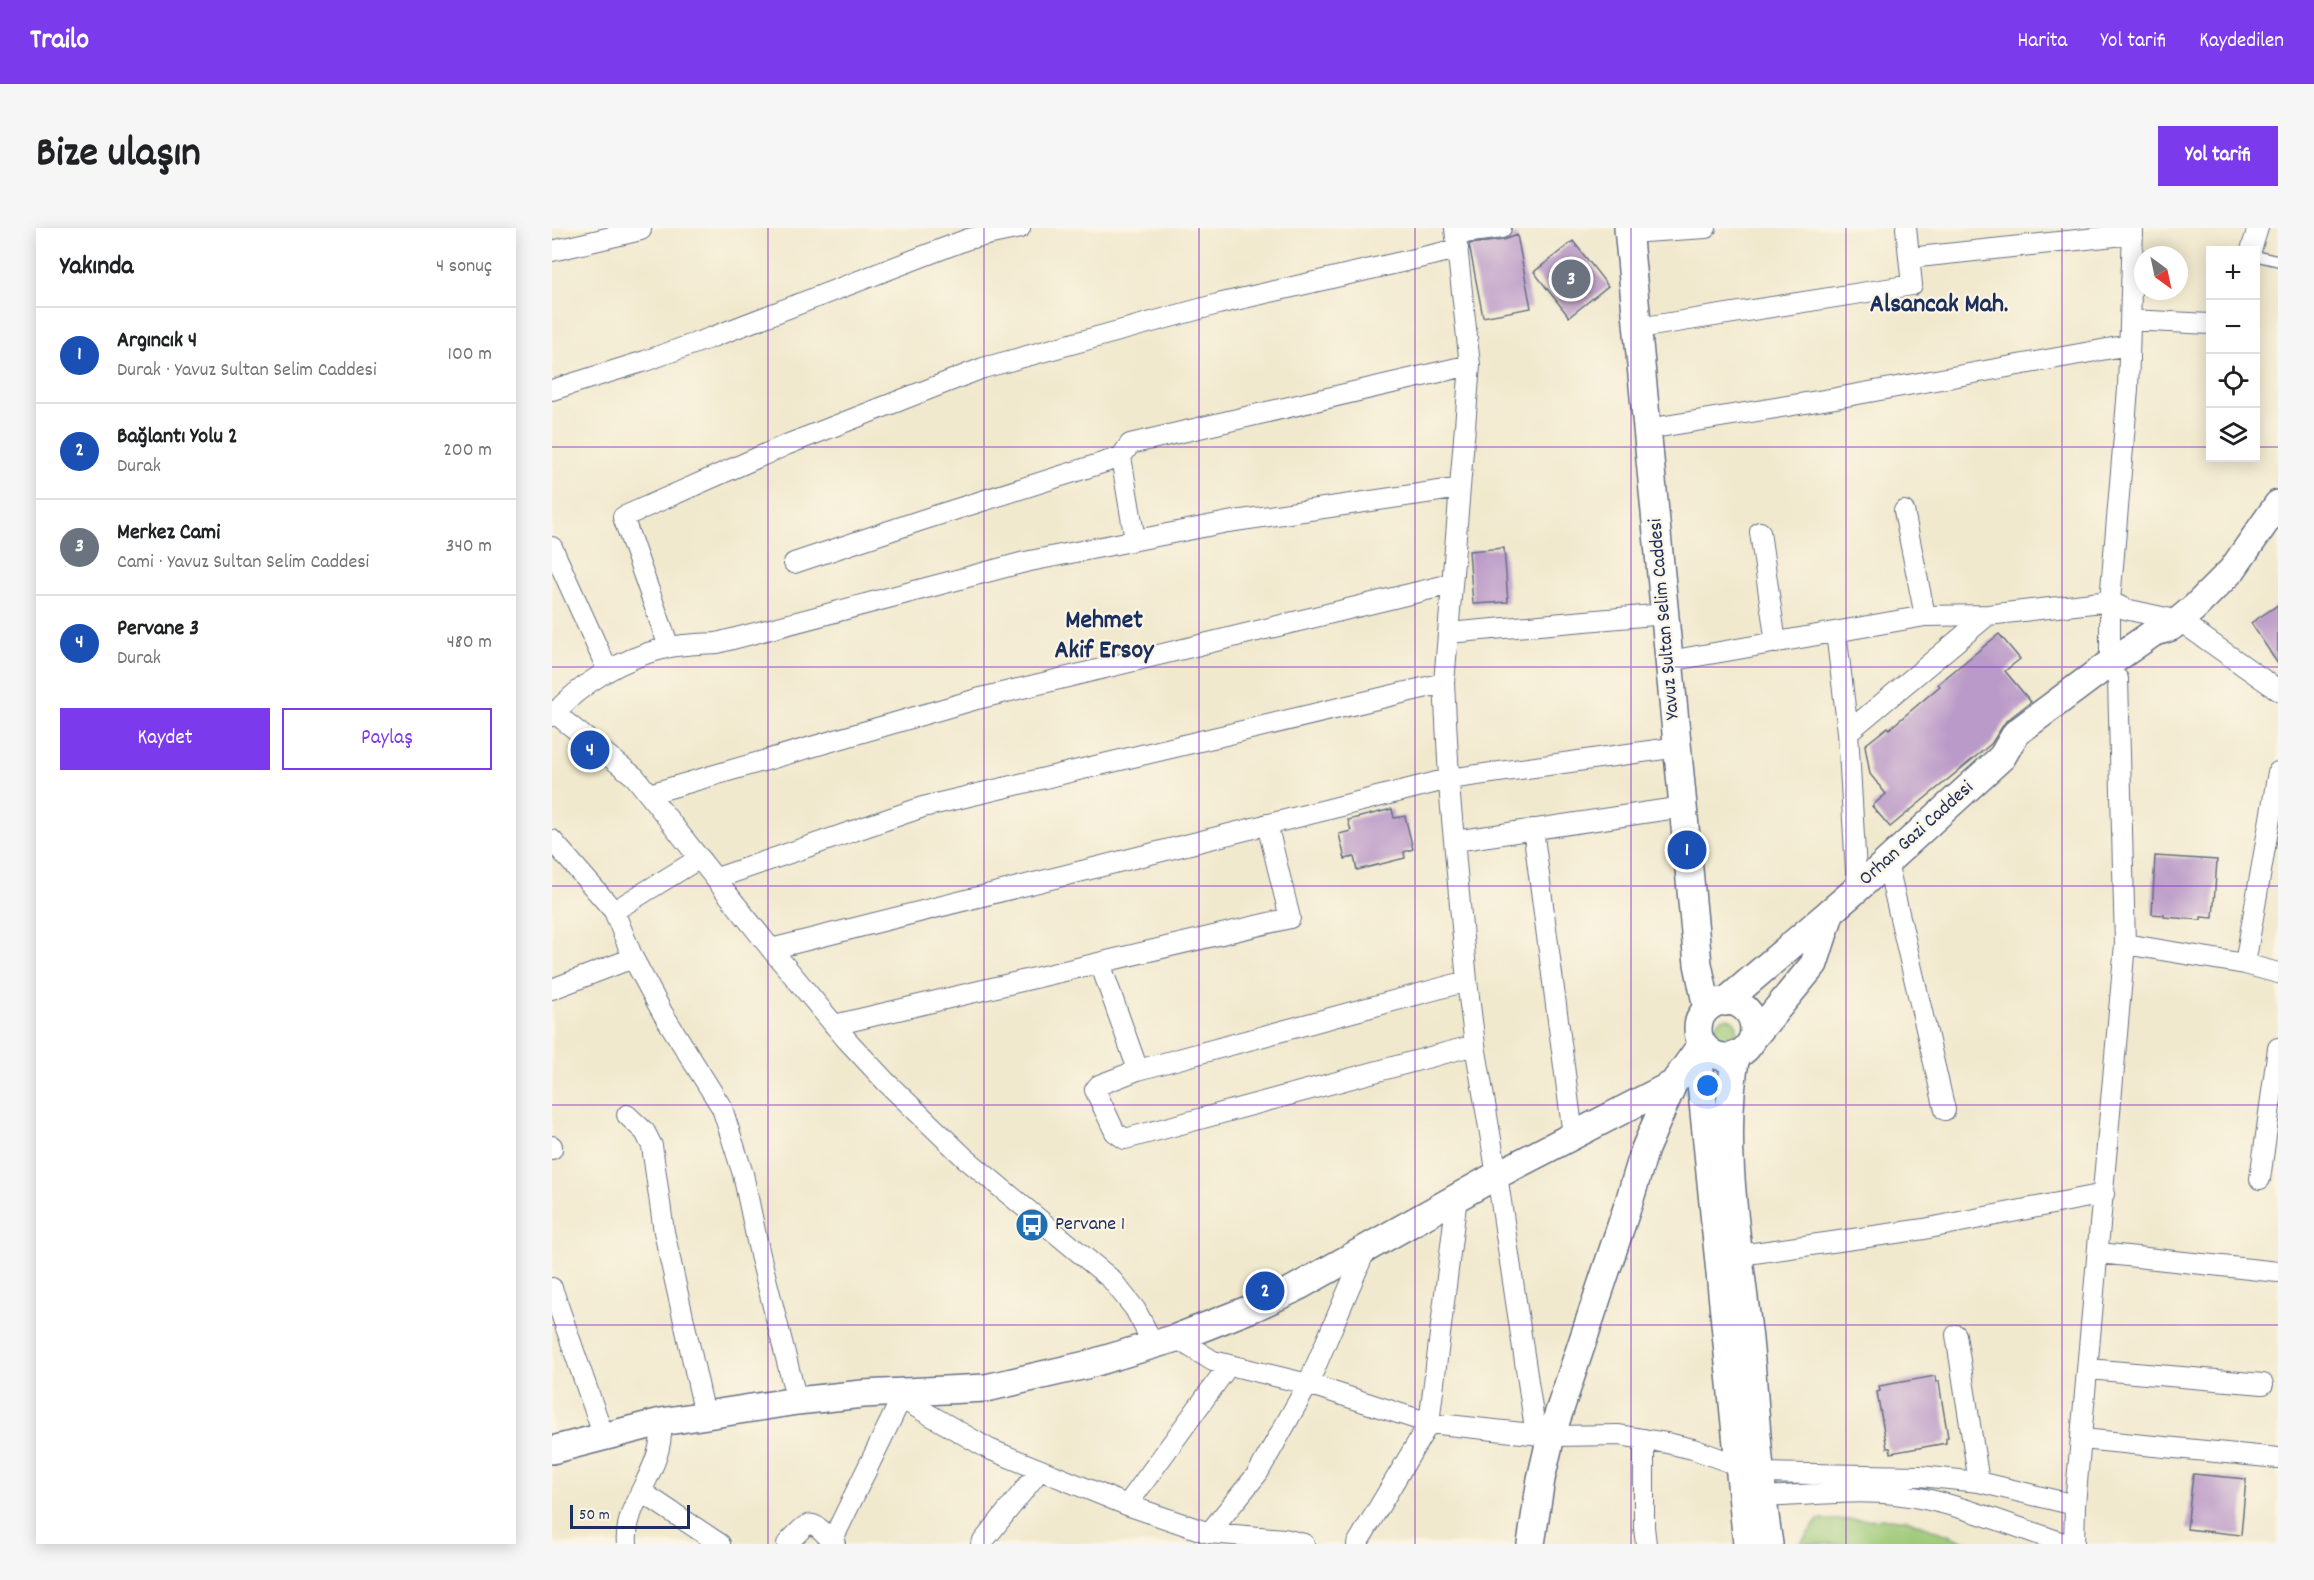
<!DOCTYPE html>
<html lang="tr">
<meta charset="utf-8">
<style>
body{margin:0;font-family:Dekko,sans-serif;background:#f6f6f6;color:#202124}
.controls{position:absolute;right:18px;top:18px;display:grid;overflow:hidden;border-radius:0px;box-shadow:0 3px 15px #0003}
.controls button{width:54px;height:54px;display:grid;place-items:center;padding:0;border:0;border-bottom:2px solid #e0e0e0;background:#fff;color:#202124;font:30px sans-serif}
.compass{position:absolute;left:1582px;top:18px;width:54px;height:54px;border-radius:50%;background:#fff;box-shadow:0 3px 15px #0003;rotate:147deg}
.scale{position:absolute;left:18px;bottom:15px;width:120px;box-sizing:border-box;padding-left:6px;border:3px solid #1b2f5e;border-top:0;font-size:16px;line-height:21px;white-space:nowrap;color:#1b2f5e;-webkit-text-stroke:4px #fcf5e5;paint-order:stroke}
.you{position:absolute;left:1156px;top:858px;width:21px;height:21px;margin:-15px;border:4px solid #fff;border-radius:50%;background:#1a73e8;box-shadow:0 0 0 9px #1a73e833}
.badge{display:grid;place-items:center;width:39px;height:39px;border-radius:50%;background:#7c3aed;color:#fff;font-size:20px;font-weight:700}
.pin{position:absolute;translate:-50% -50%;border:3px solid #fff;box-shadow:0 2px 6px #0006}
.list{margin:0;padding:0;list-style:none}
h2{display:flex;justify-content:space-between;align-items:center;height:78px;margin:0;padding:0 24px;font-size:26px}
h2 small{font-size:20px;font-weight:400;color:#757577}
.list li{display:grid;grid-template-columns:39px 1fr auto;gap:18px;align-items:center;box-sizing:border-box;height:96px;padding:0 24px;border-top:2px solid #e0e0e0}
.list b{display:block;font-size:22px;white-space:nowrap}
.list p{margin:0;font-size:20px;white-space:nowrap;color:#757577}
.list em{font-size:20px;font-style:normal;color:#757577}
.actions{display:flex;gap:12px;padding:18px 24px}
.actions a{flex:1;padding:14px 0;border:2px solid #7c3aed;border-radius:0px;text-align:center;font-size:21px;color:#7c3aed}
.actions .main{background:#7c3aed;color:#fff}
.icon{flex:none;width:33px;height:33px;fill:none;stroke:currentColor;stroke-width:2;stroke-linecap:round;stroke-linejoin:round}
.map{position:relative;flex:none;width:1726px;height:1316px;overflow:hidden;border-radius:0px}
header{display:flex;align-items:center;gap:36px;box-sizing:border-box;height:84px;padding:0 30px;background:#7c3aed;color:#fff}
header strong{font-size:28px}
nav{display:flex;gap:33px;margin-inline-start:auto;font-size:21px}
.intro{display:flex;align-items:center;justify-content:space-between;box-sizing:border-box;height:144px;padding:0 36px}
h1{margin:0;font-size:42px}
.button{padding:15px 27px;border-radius:0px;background:#7c3aed;color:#fff;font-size:21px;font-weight:700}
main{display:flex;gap:36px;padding:0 36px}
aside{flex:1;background:#fff;border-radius:0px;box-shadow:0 3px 15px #0003}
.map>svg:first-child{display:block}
</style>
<header>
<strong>Trailo</strong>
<nav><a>Harita</a><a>Yol tarifi</a><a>Kaydedilen</a></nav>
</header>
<div class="intro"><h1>Bize ulaşın</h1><a class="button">Yol tarifi</a></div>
<main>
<aside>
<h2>Yakında<small>4 sonuç</small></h2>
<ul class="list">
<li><span class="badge" style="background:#1a4fb4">1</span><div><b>Argıncık 4</b><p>Durak · Yavuz Sultan Selim Caddesi</p></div><em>100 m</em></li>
<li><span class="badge" style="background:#1a4fb4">2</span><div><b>Bağlantı Yolu 2</b><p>Durak</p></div><em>200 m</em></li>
<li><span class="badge" style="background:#6b7280">3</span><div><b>Merkez Cami</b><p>Cami · Yavuz Sultan Selim Caddesi</p></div><em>340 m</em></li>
<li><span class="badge" style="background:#1a4fb4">4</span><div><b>Pervane 3</b><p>Durak</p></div><em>480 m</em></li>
</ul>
<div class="actions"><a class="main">Kaydet</a><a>Paylaş</a></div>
</aside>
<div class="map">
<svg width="1726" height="1316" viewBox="0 0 1726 1316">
<rect width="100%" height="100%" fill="#fcf5e5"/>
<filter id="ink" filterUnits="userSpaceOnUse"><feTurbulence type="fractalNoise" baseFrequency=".0167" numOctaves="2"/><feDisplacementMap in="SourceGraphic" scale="12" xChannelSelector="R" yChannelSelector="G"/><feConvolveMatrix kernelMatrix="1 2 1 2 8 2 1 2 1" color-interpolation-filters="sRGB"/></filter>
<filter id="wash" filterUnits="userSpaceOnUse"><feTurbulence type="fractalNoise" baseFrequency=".008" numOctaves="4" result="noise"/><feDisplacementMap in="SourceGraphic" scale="24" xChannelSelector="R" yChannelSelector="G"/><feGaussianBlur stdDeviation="1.35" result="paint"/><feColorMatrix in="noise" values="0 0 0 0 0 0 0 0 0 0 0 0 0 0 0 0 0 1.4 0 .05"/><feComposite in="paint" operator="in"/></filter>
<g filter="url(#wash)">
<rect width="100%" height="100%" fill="#f1e9ce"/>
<path fill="#9bc876" stroke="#5b7c6a" stroke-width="1.5" d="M1163 801a11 11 0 1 1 22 0a11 11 0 1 1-22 0Z
M1354,1291l65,25h-171l18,-24z"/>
<g id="blocks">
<path fill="#ba9ac8" d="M965,7l14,73 -48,9 -14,-73 34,-4z
M1021,13l35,45 -39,31 -35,-45z
M952,320l4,54 -35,2 -4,-53z
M1726,377v59l-27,-41z
M1447,406l21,25 -15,12 26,31 -25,19 -15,23 -101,83 -18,-21 14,-12 -16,-20 -5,-29 23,-18 1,2 51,-43 -2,-2z
M840,581l2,9 11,-2 8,33 -9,3 1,6 -48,12 -3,-13 -9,2 -6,-25 12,-3 -3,-11z
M1603,628l62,4 -4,58 -12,-1v3l-37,-3v-2l-12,-1z
M1383,1148l1,6 3,-1 3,21 6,35 -2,1v5l-55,10 -1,-5h-3l-8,-44 -2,-12 3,-1 -1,-5z
M1641,1246l53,5 -5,56 -54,-6z"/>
</g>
</g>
<g filter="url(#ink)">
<use href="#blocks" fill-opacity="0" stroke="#667085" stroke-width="1.5"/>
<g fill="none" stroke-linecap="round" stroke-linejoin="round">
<defs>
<path id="lane" d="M1704,28l22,5"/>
<path id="street" d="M903,0l15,137 -26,318 6,114 17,184 8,64 22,130 39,260
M1076,5l78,-5
M904,6l45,-6
M1699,22l7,-22
M0,23l89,-21v-2
M1357,30l224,-24
M1578,92l80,4
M1086,100l274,-43 -6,-57
M0,162l93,-29 65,-23 258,-99 52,-11
M1095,201l189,-31 293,-53
M1352,283l21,105
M1208,304l16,111
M583,312l-14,-83 9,-13 340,-79
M0,319l56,124
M242,335l128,-43 199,-63
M1284,404l12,100 9,157
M896,405l217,-19
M117,419l-46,-130 163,-72 197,-77 235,-64 240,-55
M1117,433l256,-45 63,-1 122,-14 15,8 55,12 98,69
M1558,435v-62l18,-212 5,-161
M0,483l83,66 136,172 75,90 40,43 79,76 146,121 24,30 19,36
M0,488c29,-33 70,-58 114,-68 16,-4 34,-4 51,-5l308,-81 203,-40 232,-34
M1296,504l140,-117
M97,566l328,-95 474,-115
M981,601l40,306
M0,612l62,71 19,47 29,54 60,96 21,66 17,81 37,146
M903,613l228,-34
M1335,634l58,248
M165,650l206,-71 521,-124
M62,683l86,-53
M1573,716l120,20 33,-192
M219,721l678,-170 229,-32
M548,735l38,107 329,-89
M1693,736l33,9
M0,761l81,-31
M282,797l456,-107 -23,-94
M586,842l-39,15 -4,5 20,42 10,7 350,-94
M75,887l18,17 7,14 12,86 41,183
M0,918v3
M1708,951l18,-131
M1547,1025l179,19
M1188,1027l184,-26 180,-35
M0,1060l52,149
M1404,1107l23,147
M624,1110l37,23 95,23 121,39 122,13 68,-1 48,8 26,6 67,24 160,3 59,6 96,23
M1536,1141l175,15
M338,1164l99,57 138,56 82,28 75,6 20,5
M1092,1211v88l2,17
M1530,1211l196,19
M90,1264l78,52
M1197,1269c49,0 98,-8 146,-3 59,7 115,31 171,50
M575,1277l102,-140
M657,1305l49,-60 50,-89 57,-133
M75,1316c-4,-43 38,-73 34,-122
M235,1316c22,-23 22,-28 45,-3
M283,1316l-3,-3 69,-142
M429,1316l59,-74
M805,1316l72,-121 28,-226
M1522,1316l1,-39 50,-561 -7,-265"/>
<path id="secondary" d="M1076,0l70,736 9,44
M1146 801a28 28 0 1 1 56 0a28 28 0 1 1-56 0Z
M1173,774l132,-113 145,-132 14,-24 94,-70 43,-30 18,-6 23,-19 38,-38 46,-66
M1201,810l61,-74 17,-53
M1153,820l-6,14 48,482
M1184,827c-17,90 3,194 13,285 7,68 9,137 20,204
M0,1222l109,-28 136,-21 66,-7 123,-6 100,-23 90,-27 79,-31 39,-18 203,-114 176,-91
M979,1316l10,-65 10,-43 78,-234 16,-53 28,-65 29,-40"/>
</defs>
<use href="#lane" stroke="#667085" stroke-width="12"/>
<use href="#street" stroke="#667085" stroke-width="22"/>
<use href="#secondary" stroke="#667085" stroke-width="30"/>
<use href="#lane" stroke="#fff" stroke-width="9"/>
<use href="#street" stroke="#fff" stroke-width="20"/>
<use href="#secondary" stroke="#fff" stroke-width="27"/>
</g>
</g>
<path fill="none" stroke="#7b2cbf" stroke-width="1.5" stroke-opacity="0.55" d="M216,0v1316M432,0v1316M647,0v1316M863,0v1316M1079,0v1316M1294,0v1316M1510,0v1316M0,219h1658M1704,219h22M0,439h1726M0,658h1726M0,877h1726M0,1097h1726"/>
<defs>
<symbol id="bus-disc" viewBox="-11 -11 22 22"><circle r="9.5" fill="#1f6fb2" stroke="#fcf5e5"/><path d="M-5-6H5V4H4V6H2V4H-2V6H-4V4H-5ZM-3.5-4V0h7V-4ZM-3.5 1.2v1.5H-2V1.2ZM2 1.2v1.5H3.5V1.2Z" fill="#fff"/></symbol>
</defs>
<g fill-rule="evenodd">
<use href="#bus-disc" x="461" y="978" width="38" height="38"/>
</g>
<g text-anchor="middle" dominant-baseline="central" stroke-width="4.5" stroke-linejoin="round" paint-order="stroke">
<g font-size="20" fill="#1b2f5e" stroke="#fcf5e5">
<text transform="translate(1113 391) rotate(-95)">Yavuz Sultan Selim Caddesi</text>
<text transform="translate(1365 606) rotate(-42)">Orhan Gazi Caddesi</text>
</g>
<g font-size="20" fill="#1b2f5e" stroke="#fcf5e5" text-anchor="start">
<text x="503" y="997">Pervane 1</text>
</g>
<g font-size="26" font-weight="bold" fill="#1b2f5e" stroke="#fcf5e5">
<text x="1387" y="77">Alsancak Mah.</text>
<text x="552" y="393">Mehmet<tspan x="552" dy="30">Akif Ersoy</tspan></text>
</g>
</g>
</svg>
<div class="controls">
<button>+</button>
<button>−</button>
<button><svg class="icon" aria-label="locate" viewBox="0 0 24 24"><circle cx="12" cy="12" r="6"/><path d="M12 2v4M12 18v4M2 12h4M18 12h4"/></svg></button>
<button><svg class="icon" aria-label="layers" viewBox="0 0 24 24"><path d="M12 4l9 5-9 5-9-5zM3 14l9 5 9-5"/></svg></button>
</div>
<svg class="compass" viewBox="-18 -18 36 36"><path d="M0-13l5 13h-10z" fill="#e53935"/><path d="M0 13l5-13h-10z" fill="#757577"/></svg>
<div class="scale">50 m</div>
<div class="you"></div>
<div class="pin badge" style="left:1135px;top:622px;background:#1a4fb4">1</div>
<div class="pin badge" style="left:713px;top:1063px;background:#1a4fb4">2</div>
<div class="pin badge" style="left:1019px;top:51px;background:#6b7280">3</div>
<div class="pin badge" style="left:38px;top:522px;background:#1a4fb4">4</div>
</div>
</main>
